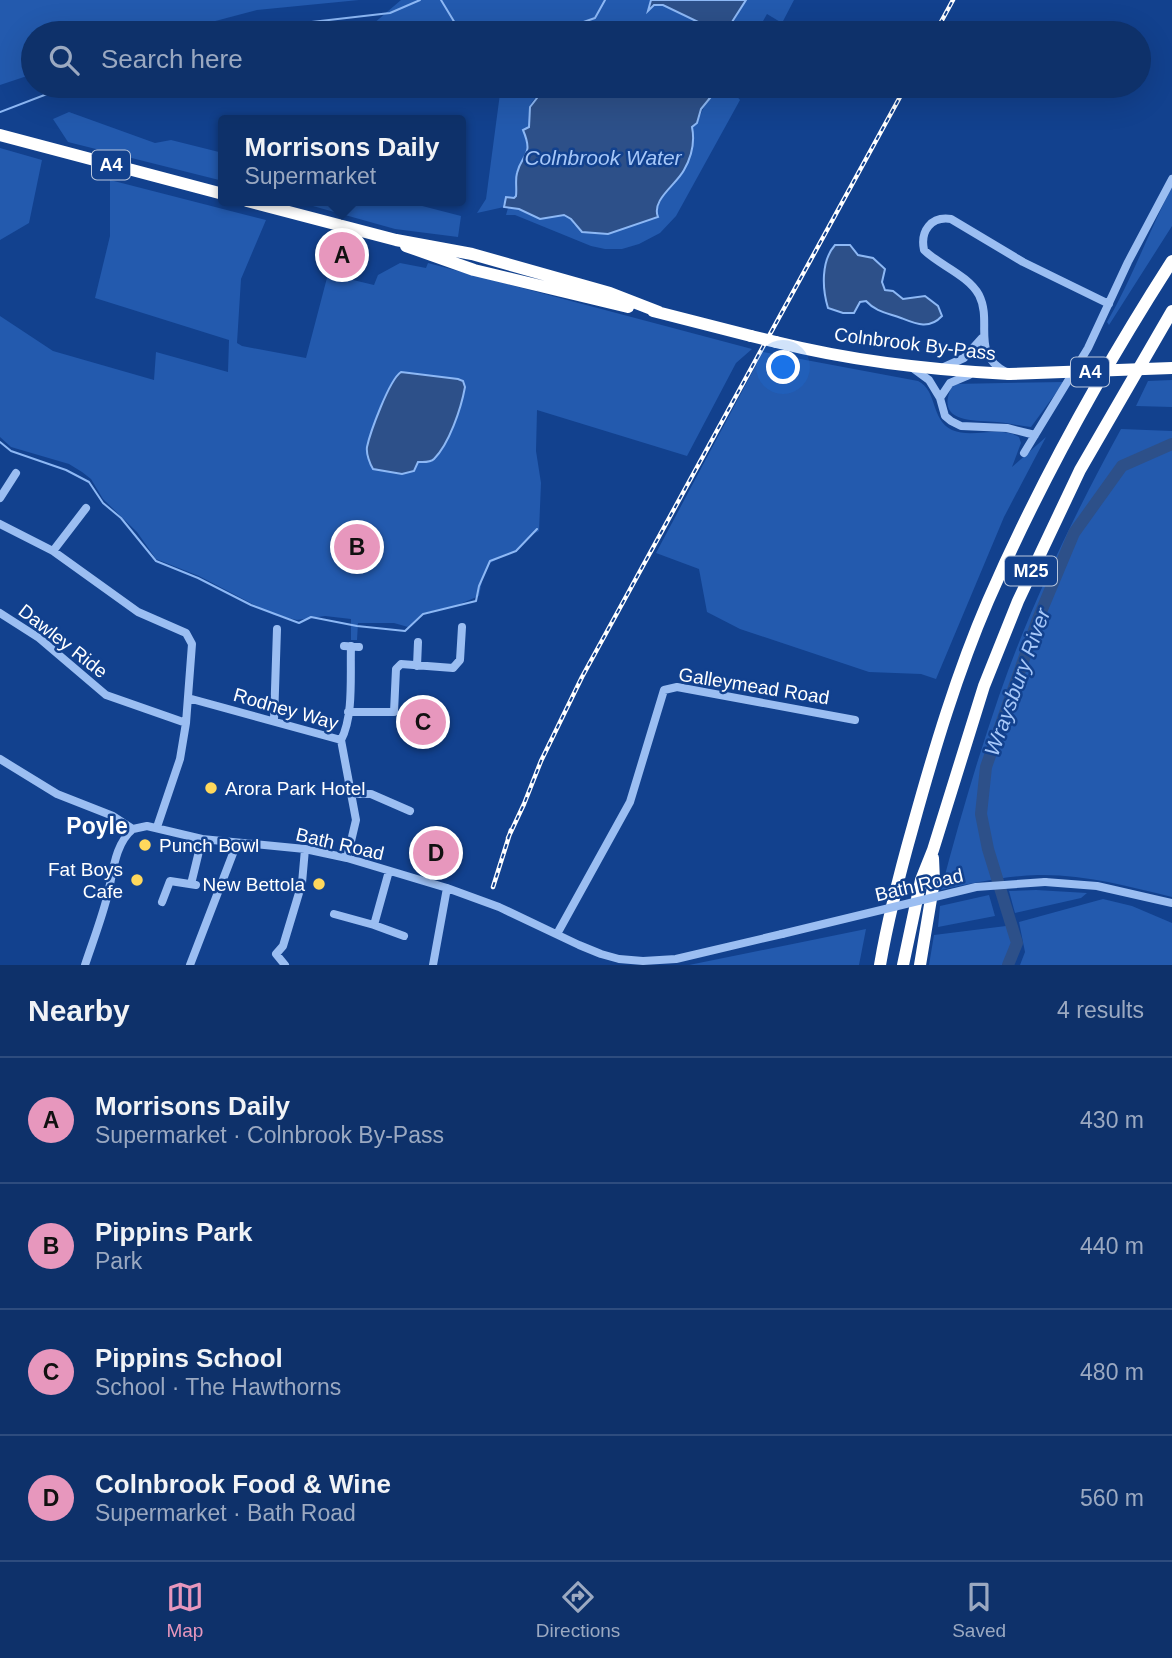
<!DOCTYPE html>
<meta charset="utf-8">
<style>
body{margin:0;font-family:Helvetica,sans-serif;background:#173970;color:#f1f3f6}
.you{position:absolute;left:784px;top:368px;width:24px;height:24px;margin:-18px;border:5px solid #fff;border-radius:50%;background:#1a73e8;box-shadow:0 0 0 10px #1a73e833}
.badge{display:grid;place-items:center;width:46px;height:46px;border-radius:50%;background:#e797bd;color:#111;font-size:23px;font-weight:700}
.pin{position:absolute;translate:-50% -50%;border:4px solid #fff;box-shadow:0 2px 7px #0006}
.popup{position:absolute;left:218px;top:115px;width:248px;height:91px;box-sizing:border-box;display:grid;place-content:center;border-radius:7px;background:#0e316a;filter:drop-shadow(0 2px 5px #0005);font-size:23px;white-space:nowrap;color:#9ba9c1}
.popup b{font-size:26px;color:#f1f3f6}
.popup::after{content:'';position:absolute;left:50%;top:100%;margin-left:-14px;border:14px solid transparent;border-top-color:#0e316a}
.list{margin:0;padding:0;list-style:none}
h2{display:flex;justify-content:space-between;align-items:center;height:91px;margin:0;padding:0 28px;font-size:30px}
h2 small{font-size:23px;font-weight:400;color:#9ba9c1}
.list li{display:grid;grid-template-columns:46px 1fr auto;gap:21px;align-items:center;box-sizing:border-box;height:126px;padding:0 28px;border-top:2px solid #2e4c7e}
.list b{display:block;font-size:26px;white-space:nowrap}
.list p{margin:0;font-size:23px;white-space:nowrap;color:#9ba9c1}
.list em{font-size:23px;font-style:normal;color:#9ba9c1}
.icon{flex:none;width:38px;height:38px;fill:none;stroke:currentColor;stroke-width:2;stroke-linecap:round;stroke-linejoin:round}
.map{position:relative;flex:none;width:1172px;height:965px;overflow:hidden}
.search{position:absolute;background:#0e316a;box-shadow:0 7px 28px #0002;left:21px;right:21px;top:21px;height:77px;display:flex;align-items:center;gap:18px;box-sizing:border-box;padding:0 24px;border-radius:38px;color:#9ba9c1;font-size:26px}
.sheet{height:595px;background:#0e316a}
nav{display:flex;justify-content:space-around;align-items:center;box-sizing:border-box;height:98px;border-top:2px solid #2e4c7e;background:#0e316a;font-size:19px;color:#9ba9c1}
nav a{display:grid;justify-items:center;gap:4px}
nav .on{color:#e797bd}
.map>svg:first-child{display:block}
</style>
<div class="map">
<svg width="1172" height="965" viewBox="0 0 1172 965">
<rect width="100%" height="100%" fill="#12418e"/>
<path fill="#235aae" d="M0,0h359l-102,10 -87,23h-137v41l-33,11z
M401,0h250l-3,11 6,-6h9l58,28h-74l2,-5 -4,-4 -10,9h-255l-7,-9z
M746,0h48l-12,23 -15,-9 -11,19h-29z
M501,86h41c-2,9 -5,9 -10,16 -4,6 -3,17 -3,25l-5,7 4,4 -2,17 -7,12 -3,11 2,8 -2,10 -13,8 1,3 -27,6 9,-14z
M697,86h37v7l6,7 -64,116 -16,17 -21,11 -17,5h-17l-14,-3 -76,-31h-9l2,-7 11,1 21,10 24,-4 7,4 3,6 34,9 34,-13 13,-2c4,-35 44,-51 37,-92 9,-6 8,-18 17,-26l-1,-5 -8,-3z
M69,112l86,31 16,-3 52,13v28l-155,-39 -15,-23z
M0,148l42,12 -13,63 -29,17z
M110,180l156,40 -25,59 -4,64 5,3 64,12 22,-84 46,11 4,-10 22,-12 26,5 2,-5 324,86 -16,14 -49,93 -150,-46 -1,41 5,32 -2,48 -6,3 -15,15 -28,14 -8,18 -3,15 -24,10 -32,7 -15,14 -14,-4h-36l-1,17h-6v-21l-26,-3 -28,4 -23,-5 -75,-39 -43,-17 -19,-27 -34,-33 -12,-20 -9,-7 -13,-8 -58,-17 -11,-10v-121l53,35 101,29 2,-28 72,20 1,-32 -134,-42 15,-62z
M1172,187v39l-63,99 -2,-3c25,-43 42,-91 65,-135z
M295,201h108l58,15 -3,21 -63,-8z
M763,352l155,29c20,10 12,38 34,49 21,9 46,-5 67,7l2,6 -9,24 34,-30 -42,80 -68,162 -15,-5 -52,-2 -129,-43 -33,-17 -8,-43 -43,-16z
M1172,380v27l-36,-1 12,-25z
M1064,382l-33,45c-11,-1 -23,-4 -34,-5 -25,-2 -64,1 -44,-38z
M1121,429l51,2v466c-44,-11 -89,-23 -134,-22 -33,1 -65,8 -97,15 17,-65 36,-130 58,-194 32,-92 75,-181 122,-267z
M1036,890l51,3 -6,5 -66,15 -6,-22z
M989,895l6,21 -57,11 2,-21z
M1103,899l29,7 40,17v42h-152l5,-13 -6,-30z
M1006,926l6,17 -7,22h-76l5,-30z
M866,929l-7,36h-170z"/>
<path fill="#2d5089" stroke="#8db8f5" stroke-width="2" d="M651,0h95l-14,22 -4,11h-7l-58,-28h-9l-6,6z
M542,86h155l3,7 10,5 -9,11 -4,14 -5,4c3,15 0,29 -8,43 -8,15 -33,30 -26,47l-50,17 -26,-2 -11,-13 -7,-4 -24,4 -21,-10 -15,-2 2,-10 8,1 2,-2c1,-8 -1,-16 1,-23 5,-20 17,-17 6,-43l6,-3 1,-20 10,-13z
M835,245h15l8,10 15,3 12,11 -3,13 3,8 8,1 10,8 22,-3 13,10 4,10c-13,14 -26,8 -41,2 -13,-5 -25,-6 -35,-17l-6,1 -6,11h-11l-15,-5c-6,-20 -7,-47 7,-63z
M401,372l57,7 5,2 2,6c-4,22 -16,57 -31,72 -4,4 -11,3 -16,3l-4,9 -12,3 -29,-5c-3,-5 -7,-15 -6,-22 3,-14 22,-67 34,-75z"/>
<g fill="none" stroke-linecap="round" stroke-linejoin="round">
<path stroke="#8db8f5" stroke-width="2" d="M441,0l20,33
M243,33l25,-6 122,-14 30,-13
M552,33l43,-15 10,-18
M0,112l68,-26
M0,442l11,9 55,19 23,12 14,21 18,15 35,43 42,17 53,27 48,18 12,-6 46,9 48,5 18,-17 53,-13 3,-15 11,-25 26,-10 21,-22"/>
<path stroke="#2d5089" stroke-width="12" d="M1008,965l9,-22 -29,-94 -7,-35 5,-47 52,-148 36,-86 48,-67 50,-22"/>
<path stroke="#9bbef2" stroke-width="8" d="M944,367l20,-9 18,-20
M914,369l15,11 11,18 5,18 6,5 10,5 46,2 28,7
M1006,372c-36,-19 -13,-49 -27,-77 -11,-20 -40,-30 -55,-45 -4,-19 7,-34 27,-31l72,43 86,42
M940,398l10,-15 19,-8
M1024,453l64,-105 40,-86 44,-83
M0,498l16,-25
M0,524l53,27 85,61 48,21 6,11 -6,79 -6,36 -23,68
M53,551l33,-43
M0,613l39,25 67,57 80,28
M344,646l15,1
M417,666l1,-24
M188,698l153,42 15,80 -9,38
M348,712h46l2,-43 5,-5 52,4 7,-8 2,-33
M274,720l3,-91
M341,740c13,-24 9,-66 10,-94
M0,759l57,35 56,22 20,13 14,-3 55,13 103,10 42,9 100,30 52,19 80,38 22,9 18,5 24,2 33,-2 106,-25
M352,794h19l39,17
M389,871l-15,54 30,11
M1045,882l52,4 75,17
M191,884l11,-45
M162,902l8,-21 26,4
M334,914l40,11
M557,934l73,-132 34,-112 13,-3 178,33
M85,965c7,-21 15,-42 21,-64 7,-23 7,-56 27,-72
M190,965l47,-122
M285,965l-9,-11 7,-8 19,-63 3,-34
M433,965l14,-77"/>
<path stroke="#fff" stroke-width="12" d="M0,135l223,59
M247,201l149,39 76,14 138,39 49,19
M406,246l68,24 154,37
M653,311l98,25
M776,342c76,19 154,28 233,32
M880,965c8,-47 20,-93 33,-139 21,-76 44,-153 75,-225 52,-119 114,-231 184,-340
M903,965l18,-85 12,-30 51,-164 34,-85 62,-131 92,-159
M920,965l14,-84 -1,-23"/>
<defs>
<path id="rail" d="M935,33l18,-33
M508,838l16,-34 17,-43 41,-84 324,-591
M493,887l18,-57"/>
</defs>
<use href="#rail" stroke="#fff" stroke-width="4.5"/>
<use href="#rail" stroke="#12418e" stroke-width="2" stroke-dasharray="5" stroke-linecap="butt"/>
<path stroke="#9bbef2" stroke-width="8" d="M782,934l194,-47 69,-5"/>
<path stroke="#fff" stroke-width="12" d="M751,336l25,6
M1009,374l163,-6"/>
</g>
<g fill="#ffd85c" stroke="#12418e" stroke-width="2.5">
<circle cx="211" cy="788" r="7"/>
<circle cx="145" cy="845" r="7"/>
<circle cx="137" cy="880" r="7"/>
<circle cx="319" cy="884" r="7"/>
</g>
<g text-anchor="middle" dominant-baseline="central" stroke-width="5" stroke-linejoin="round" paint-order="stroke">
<g fill="#12418e" stroke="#b8c6dd" stroke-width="2">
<rect x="92" y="150.5" width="38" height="29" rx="5"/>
<rect x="1071" y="357.5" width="38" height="29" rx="5"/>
<rect x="1005" y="556.5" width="52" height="29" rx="5"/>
</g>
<g font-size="18" font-weight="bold" fill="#fff">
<text x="111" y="165">A4</text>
<text x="1090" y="372">A4</text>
<text x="1031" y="571">M25</text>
</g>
<g font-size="19" fill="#fff" stroke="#12418e">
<text transform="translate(915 344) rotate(7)">Colnbrook By-Pass</text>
<text transform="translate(63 641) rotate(38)">Dawley Ride</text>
<text transform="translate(754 686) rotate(9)">Galleymead Road</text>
<text transform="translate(286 709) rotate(16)">Rodney Way</text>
<text transform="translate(340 844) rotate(13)">Bath Road</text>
<text transform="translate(919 885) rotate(-13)">Bath Road</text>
</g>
<g font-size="19" fill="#fff" stroke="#12418e" text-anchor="start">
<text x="225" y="788">Arora Park Hotel</text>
<text x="159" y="845">Punch Bowl</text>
<text x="123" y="869" text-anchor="end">Fat Boys<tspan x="123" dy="22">Cafe</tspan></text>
<text x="305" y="884" text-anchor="end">New Bettola</text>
</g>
<g font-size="21" font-style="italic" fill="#a7c8f9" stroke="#12418e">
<text x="603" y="157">Colnbrook Water</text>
<text transform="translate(1017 682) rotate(-70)">Wraysbury River</text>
</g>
<g font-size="23" font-weight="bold" fill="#fff" stroke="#12418e">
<text x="97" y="826">Poyle</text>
</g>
</g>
</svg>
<div class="you"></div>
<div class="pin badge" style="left:342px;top:255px">A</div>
<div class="popup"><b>Morrisons Daily</b>Supermarket</div>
<div class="pin badge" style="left:357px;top:547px">B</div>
<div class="pin badge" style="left:423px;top:722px">C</div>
<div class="pin badge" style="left:436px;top:853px">D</div>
<div class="search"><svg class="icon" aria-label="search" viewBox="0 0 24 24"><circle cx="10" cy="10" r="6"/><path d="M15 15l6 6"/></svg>Search here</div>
</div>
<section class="sheet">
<h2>Nearby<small>4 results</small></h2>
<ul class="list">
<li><span class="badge">A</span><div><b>Morrisons Daily</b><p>Supermarket · Colnbrook By-Pass</p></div><em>430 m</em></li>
<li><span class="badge">B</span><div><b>Pippins Park</b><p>Park</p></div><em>440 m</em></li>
<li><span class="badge">C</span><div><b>Pippins School</b><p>School · The Hawthorns</p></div><em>480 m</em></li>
<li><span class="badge">D</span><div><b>Colnbrook Food &amp; Wine</b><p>Supermarket · Bath Road</p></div><em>560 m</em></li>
</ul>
</section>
<nav>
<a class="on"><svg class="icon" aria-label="map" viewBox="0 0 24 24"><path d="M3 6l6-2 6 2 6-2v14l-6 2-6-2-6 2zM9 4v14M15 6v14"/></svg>Map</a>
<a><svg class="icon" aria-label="directions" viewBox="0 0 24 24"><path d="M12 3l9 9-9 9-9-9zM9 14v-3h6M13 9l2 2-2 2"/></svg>Directions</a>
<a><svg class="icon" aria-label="saved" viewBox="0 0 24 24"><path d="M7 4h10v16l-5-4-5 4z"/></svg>Saved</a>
</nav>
